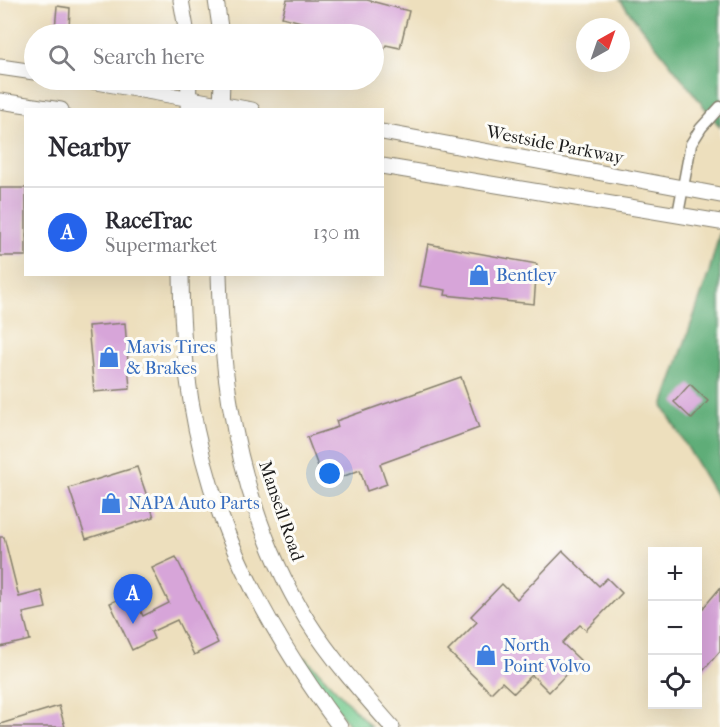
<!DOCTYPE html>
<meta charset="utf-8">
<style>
body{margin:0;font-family:"IM FELL French Canon",serif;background:#f2f2f3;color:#2b2b33}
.controls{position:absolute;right:18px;bottom:18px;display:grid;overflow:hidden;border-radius:0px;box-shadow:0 6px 24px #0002}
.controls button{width:54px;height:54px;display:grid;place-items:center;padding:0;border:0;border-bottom:2px solid #e1e1e2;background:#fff;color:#2b2b33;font:30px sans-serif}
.compass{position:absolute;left:576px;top:18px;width:54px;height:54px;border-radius:50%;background:#fff;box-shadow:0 6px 24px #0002;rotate:40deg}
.you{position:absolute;left:330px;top:474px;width:21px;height:21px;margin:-15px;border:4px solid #fff;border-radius:50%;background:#1a73e8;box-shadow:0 0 0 9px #1a73e833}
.badge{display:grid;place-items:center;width:39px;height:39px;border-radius:50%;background:#2563eb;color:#fff;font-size:20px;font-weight:700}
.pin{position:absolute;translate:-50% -50px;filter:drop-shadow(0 2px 3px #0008)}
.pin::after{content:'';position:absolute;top:32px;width:21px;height:18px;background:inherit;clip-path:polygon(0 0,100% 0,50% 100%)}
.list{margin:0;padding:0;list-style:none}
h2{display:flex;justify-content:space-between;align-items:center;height:78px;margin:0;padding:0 24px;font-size:26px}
h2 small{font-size:20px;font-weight:400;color:#7c7c81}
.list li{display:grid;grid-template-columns:39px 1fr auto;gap:18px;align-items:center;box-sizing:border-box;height:90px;padding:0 24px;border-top:2px solid #e1e1e2}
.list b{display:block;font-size:22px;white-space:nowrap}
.list p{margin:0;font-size:20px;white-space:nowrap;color:#7c7c81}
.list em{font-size:20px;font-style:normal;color:#7c7c81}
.icon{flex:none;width:33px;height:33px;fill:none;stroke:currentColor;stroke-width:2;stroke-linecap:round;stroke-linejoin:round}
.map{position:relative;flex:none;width:720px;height:727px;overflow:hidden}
.search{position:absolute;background:#fff;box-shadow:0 6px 24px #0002;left:24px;top:24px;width:360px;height:66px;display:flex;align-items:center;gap:15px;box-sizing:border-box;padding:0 21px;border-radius:33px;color:#7c7c81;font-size:22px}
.panel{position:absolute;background:#fff;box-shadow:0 6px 24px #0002;left:24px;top:108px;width:360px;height:168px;border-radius:0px}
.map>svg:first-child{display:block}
</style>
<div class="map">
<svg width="720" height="727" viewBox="0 0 720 727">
<rect width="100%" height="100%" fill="#fdfcf7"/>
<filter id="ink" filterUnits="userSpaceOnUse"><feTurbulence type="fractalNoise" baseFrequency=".0167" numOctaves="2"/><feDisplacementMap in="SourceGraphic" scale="12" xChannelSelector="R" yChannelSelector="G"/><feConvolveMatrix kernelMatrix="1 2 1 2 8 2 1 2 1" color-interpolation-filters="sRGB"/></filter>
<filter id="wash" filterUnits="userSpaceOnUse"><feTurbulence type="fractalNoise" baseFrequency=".008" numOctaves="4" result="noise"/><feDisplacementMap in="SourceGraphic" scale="24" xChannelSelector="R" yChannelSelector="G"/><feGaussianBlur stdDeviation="1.35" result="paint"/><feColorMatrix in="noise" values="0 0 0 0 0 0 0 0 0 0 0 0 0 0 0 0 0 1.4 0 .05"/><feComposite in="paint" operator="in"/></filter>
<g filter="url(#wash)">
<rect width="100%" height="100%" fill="#eddfbd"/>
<path fill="#73c98d" stroke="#487254" stroke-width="1.5" d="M305,657l66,70h-21l-48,-67z"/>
<path fill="#5ead78" stroke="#3d644a" stroke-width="1.5" d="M620,0h100v127z
M720,231v272l-57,-97 46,-134z"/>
<g id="blocks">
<path fill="#d7a5d9" d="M287,0h80l42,11 -9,37 -14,-3 -2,5 -10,-3v-13h-28l-64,-17z
M57,6l13,2 -1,22 -14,-1z
M0,188h26v68h-26z
M428,244l109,20 -3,40 -89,-9 1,-5 -26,-4z
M125,323l5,66 -36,3 -6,-66z
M461,377l18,51 -99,36 7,20 -20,7 -7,-21 -26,10 -5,-15 -10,4 -12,-32 31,-10 -2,-6z
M690,384l18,17 -16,18 -18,-17z
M137,467l17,50 -68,22 -17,-51z
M0,537h4l15,60 23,-6 4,17 -23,5 7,27 -30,7z
M563,551l36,35 8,-8 15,15 -36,37 -6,-5 -18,18 18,17 -31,32 -17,-17 -18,18 -12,-11 -11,11 -43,-42 29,-29 -6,-6 31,-32 15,15z
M176,557l42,86 -24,12 -17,-35 -26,12 3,7 -22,11 -22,-47 22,-10 11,23 26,-13 -17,-35z
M720,588v63l-22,26v-63z
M59,706l6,21h-65v-3z"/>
</g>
</g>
<g filter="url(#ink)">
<use href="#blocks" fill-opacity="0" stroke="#847e6c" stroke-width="1.5"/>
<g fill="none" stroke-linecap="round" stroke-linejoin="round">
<defs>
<path id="street" d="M678,214l13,-70 10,-16 19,-21"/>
<path id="secondary" d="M181,0l6,34
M216,0l5,34
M0,67l34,5
M86,80l166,30
M0,101l61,9
M188,110l1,-30
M221,110l1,-30
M382,132l338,63
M382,166l338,56
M181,274c0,181 52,310 159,453
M219,274c2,119 25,244 88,346 24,38 55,73 85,107"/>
</defs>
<use href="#street" stroke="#847e6c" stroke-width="13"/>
<use href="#secondary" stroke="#847e6c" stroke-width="17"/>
<use href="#street" stroke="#fff" stroke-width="10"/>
<use href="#secondary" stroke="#fff" stroke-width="15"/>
</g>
</g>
<defs>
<symbol id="shop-bare" viewBox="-9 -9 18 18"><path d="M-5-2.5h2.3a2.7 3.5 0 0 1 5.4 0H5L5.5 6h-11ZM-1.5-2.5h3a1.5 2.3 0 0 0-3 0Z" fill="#3f7fe0" stroke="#fdfcf7" stroke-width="2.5" paint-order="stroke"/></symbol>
</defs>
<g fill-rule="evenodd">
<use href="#shop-bare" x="464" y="260" width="30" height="30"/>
<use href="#shop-bare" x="94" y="342" width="30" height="30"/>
<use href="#shop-bare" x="96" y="488" width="30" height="30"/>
<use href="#shop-bare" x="471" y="640" width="30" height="30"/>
</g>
<g text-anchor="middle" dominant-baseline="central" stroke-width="6" stroke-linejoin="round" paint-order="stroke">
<g font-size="18" fill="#1c1c1c" stroke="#fdfcf7">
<text transform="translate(555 145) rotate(11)">Westside Parkway</text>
<text transform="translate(281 511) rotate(71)">Mansell Road</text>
</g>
<g font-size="18" fill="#366cbe" stroke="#fdfcf7" text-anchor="start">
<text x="496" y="275">Bentley</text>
<text x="126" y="347">Mavis Tires<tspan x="126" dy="21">&amp; Brakes</tspan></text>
<text x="128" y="503">NAPA Auto Parts</text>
<text x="503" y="645">North<tspan x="503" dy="21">Point Volvo</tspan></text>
</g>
</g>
</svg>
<div class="controls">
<button>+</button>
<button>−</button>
<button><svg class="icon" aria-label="locate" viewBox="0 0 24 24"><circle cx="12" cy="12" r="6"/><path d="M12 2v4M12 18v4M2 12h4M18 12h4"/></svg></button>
</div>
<svg class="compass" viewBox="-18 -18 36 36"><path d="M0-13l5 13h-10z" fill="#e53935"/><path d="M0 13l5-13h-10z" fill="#7c7c81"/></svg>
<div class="you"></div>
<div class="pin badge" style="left:133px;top:624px">A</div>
<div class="search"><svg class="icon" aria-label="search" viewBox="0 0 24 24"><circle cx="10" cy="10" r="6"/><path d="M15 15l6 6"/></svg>Search here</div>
<section class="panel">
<h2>Nearby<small></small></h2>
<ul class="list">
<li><span class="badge">A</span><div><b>RaceTrac</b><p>Supermarket</p></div><em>130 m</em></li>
</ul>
</section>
</div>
